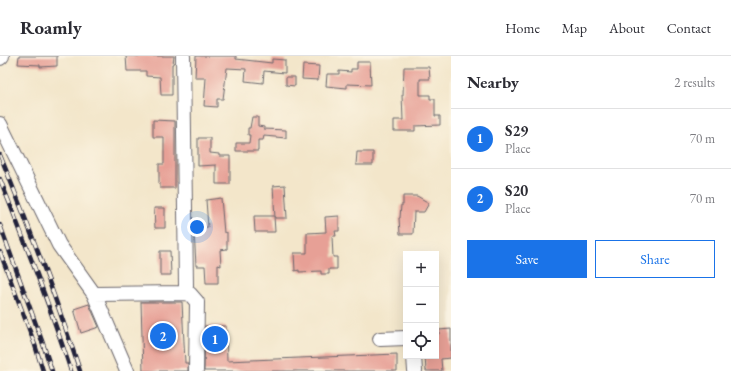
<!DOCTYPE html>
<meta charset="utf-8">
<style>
body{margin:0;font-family:"EB Garamond",serif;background:#f2f2f3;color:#2b2b33}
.controls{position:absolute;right:12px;bottom:12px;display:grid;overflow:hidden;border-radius:0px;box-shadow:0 4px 16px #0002}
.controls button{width:36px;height:36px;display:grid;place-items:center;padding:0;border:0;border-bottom:1px solid #e1e1e2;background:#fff;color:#2b2b33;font:20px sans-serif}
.you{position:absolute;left:197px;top:171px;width:14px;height:14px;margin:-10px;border:3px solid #fff;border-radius:50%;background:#1a73e8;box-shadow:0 0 0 6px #1a73e833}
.badge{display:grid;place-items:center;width:26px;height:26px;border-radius:50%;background:#1a73e8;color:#fff;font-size:13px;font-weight:700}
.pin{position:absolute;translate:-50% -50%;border:2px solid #fff;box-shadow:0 1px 4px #0006}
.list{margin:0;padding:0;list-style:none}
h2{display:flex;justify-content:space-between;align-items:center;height:52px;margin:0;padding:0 16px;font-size:17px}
h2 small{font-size:13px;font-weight:400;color:#7c7c81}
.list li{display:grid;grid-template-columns:26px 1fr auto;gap:12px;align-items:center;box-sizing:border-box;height:60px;padding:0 16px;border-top:1px solid #e1e1e2}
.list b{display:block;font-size:15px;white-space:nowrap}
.list p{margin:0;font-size:13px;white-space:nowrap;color:#7c7c81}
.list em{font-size:13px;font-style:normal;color:#7c7c81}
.actions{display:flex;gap:8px;padding:12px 16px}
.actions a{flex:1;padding:9px 0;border:1px solid #1a73e8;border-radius:0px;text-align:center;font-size:14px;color:#1a73e8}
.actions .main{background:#1a73e8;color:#fff}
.icon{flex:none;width:22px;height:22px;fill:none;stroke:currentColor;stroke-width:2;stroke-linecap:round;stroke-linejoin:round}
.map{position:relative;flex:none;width:451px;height:315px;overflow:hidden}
header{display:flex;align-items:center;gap:24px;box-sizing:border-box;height:56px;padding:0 20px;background:#fff;border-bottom:1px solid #e1e1e2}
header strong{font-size:19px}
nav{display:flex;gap:22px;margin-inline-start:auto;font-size:14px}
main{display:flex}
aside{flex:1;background:#fff}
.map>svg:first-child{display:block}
</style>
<header>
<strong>Roamly</strong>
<nav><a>Home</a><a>Map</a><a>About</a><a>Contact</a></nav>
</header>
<main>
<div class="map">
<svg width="451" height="315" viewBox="0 0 451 315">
<rect width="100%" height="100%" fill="#fcf5e5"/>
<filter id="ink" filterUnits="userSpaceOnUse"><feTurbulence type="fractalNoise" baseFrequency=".025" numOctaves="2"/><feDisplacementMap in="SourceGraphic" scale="8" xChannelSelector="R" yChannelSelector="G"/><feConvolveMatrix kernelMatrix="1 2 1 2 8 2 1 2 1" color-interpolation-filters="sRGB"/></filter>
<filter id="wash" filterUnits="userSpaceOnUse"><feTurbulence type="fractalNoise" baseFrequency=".012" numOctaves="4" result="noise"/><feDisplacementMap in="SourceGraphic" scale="16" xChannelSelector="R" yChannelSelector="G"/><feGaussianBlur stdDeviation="0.9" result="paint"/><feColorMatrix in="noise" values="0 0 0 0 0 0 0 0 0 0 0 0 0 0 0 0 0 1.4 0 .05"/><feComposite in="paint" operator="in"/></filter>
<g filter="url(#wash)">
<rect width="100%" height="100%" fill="#f3e6ca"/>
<g id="blocks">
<path fill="#e7a096" d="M19,0h38v10l-17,1v-2l-22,-1z
M126,0h48l-1,8h-1v31h-11l-1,-18 -14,-1v-5h-19z
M196,0h40v3l36,4v-4l13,1v13l-21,-2 -1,12 -18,-2 1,-12 -19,-1 -4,31h-6v8l-13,-1 2,-28h-11z
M357,6h13l1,23 -24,-1v4l-21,-2 1,-12h12v-3l12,1v-3h6z
M303,9l16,1 -1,14 -16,-1z
M404,11h25l1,12h-10v16h10v4h5v17h5v9l-25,1v5h-21v-11h9l-1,-25h1z
M286,21h9v9l-9,-1z
M252,61h6v9l6,1v2l22,1v8l-22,-2 -1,4h-5v11h-22v-8h13l1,-8h-2v-7h2z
M153,64l22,1v67h-15v-5h-1v-19h5v-27h-11z
M198,82h12v15l9,1v2h11v28h-14v-19l-18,1z
M357,96h16v13h-17z
M285,129l2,33h-12l-2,-32z
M403,140h14l12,7 -5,9h-10l-1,22h-13l-1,-16h1l1,-13h2z
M221,142l3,35 3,-1v17l-7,1 1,16 -3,-1v18h-12l-1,-17h-9l-2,-38 14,-1 -2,-27z
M154,152h11v20h-10z
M254,160h20l1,16h-20z
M339,160v15h-4l1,5h-4l1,21h4v12h-8v5h-8v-3l-22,1v-2l-4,1 -1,-18h13v-20l19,-1 -1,-15z
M160,195h10l1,24h-11z
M141,246h41l3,61h3v8h-45z
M89,248l10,23 -18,6 -7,-24z
M205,270h21l1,35 170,-7v17h-193z
M451,273v29l-10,1 1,12h-16l-1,-15h11v-22h3v-4z"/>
</g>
</g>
<g filter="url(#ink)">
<use href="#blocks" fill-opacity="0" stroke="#6b676d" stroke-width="1"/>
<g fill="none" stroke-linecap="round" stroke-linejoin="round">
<defs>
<path id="minor" d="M183,0l3,230
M0,2l2,-2
M0,68l59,121 35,49 33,77
M94,238l92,-1 4,1 7,8 -1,69
M380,283l26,-1
M414,300l1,15"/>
</defs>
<use href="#minor" stroke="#6b676d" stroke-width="16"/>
<use href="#minor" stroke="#fff" stroke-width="14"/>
<defs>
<path id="rail" d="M0,99c29,71 56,143 80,216
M0,123c25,63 50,127 71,192
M0,169l42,116 10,30
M0,196l35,93 8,26"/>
</defs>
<use href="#rail" stroke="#22223b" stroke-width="4.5"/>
<use href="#rail" stroke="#fcf5e5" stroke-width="3" stroke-dasharray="9" stroke-linecap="butt"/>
</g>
</g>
</svg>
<div class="controls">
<button>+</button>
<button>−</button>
<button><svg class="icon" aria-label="locate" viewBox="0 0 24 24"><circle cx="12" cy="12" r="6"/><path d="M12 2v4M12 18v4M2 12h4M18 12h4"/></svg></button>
</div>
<div class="you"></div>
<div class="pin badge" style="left:215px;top:283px">1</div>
<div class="pin badge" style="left:163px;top:280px">2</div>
</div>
<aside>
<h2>Nearby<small>2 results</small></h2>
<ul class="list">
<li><span class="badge">1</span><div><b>S29</b><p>Place</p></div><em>70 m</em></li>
<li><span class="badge">2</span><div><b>S20</b><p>Place</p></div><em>70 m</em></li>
</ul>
<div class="actions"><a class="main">Save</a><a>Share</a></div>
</aside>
</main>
